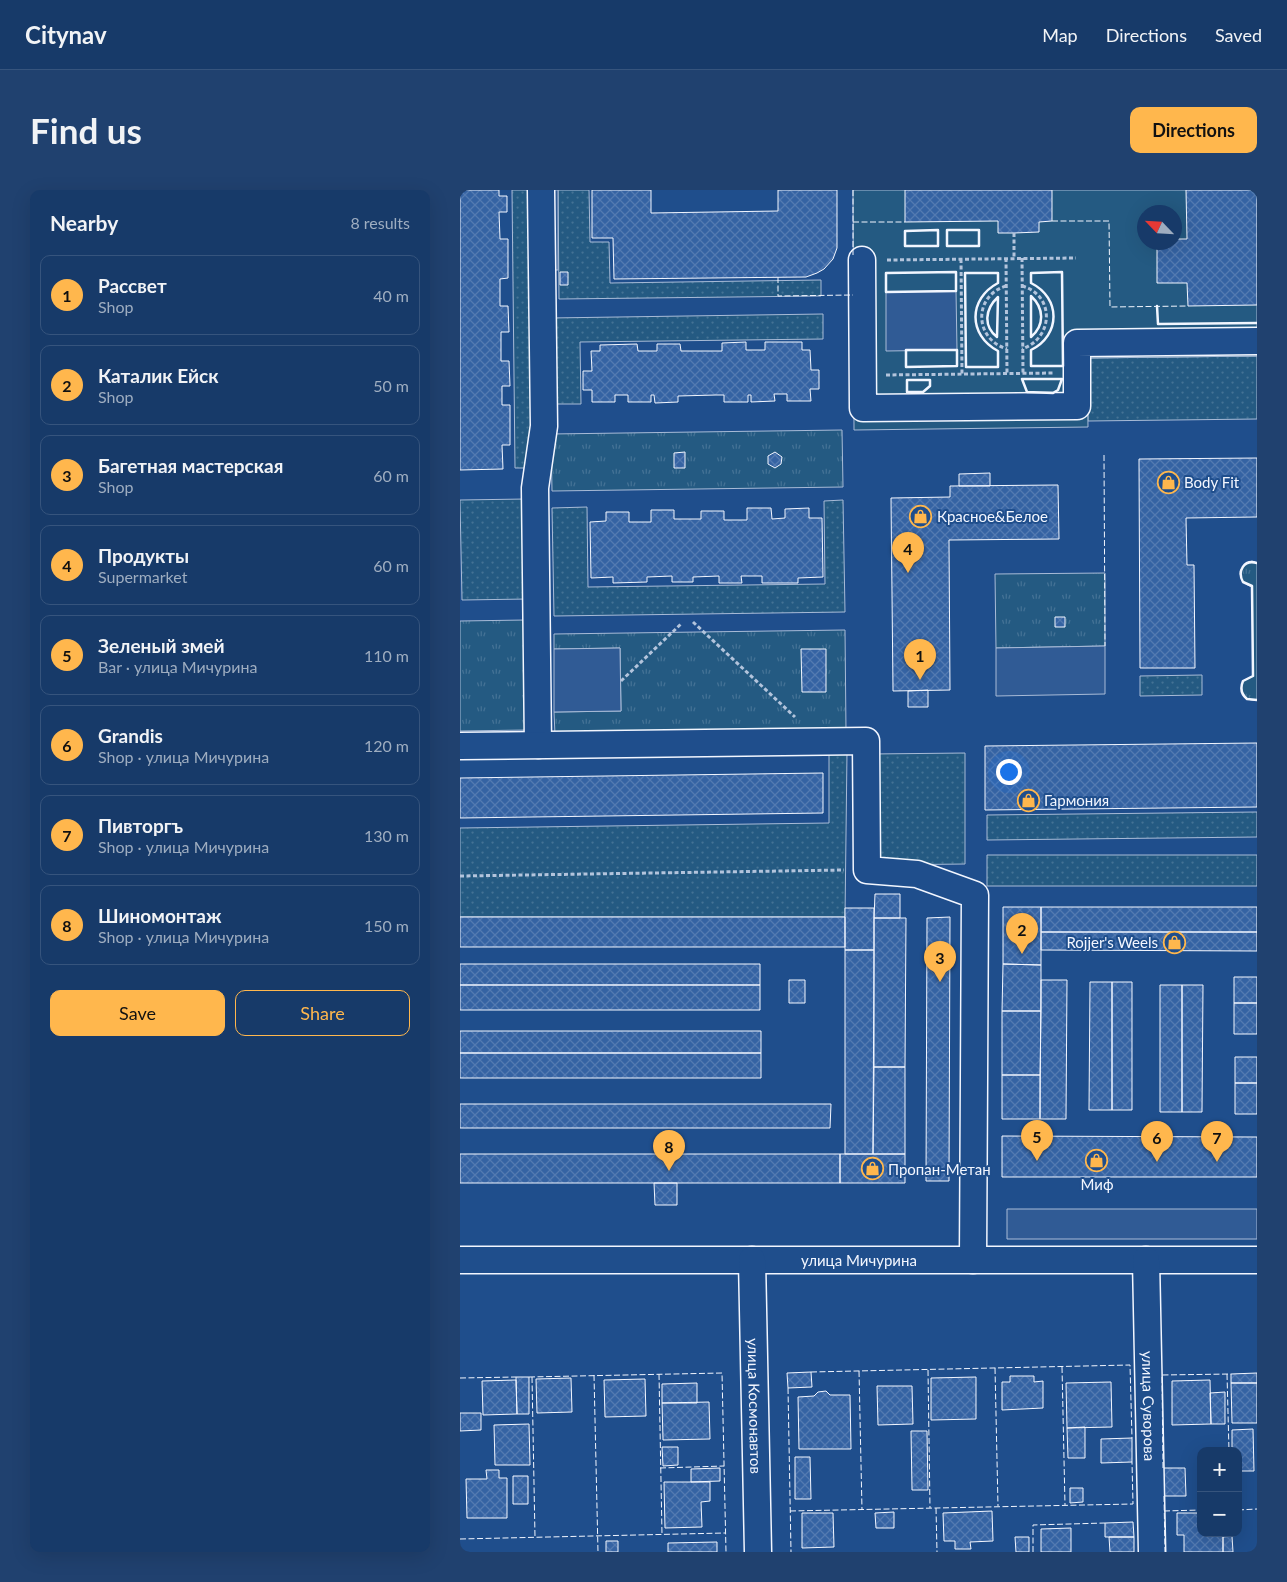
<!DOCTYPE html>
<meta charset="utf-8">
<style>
body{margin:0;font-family:Lato,sans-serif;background:#20416f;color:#f1f3f6}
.controls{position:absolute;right:15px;bottom:15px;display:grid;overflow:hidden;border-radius:10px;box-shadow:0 5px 20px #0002}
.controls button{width:45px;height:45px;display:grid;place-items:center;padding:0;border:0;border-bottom:1px solid #36547d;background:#173a69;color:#f1f3f6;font:25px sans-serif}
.compass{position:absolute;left:677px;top:15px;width:45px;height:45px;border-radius:50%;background:#173a69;box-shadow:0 5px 20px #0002;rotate:295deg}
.you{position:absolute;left:548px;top:581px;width:18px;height:18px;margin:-12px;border:4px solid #fff;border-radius:50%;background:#1a73e8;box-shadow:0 0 0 8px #1a73e833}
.badge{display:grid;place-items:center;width:32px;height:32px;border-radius:50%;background:#ffb74d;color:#111;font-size:16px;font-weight:700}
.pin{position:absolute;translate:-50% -41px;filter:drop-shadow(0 1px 2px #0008)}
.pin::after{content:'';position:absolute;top:26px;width:18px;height:15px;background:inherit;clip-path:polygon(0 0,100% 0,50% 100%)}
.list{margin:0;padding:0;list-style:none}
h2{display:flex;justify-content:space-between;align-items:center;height:65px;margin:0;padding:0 20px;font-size:21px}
h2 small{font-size:16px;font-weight:400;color:#9eadc0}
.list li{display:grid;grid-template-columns:32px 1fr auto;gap:15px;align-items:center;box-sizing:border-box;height:80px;margin:0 10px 10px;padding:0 10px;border:1px solid #36547d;border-radius:10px}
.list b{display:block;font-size:19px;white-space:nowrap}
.list p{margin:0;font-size:16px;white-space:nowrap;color:#9eadc0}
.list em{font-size:16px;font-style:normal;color:#9eadc0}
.actions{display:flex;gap:10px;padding:15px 20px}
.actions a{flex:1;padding:11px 0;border:1px solid #ffb74d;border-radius:10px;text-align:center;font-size:18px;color:#ffb74d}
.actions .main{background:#ffb74d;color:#111}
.map{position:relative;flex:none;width:797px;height:1362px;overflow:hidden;border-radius:10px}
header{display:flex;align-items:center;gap:30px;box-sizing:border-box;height:70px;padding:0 25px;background:#173a69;border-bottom:1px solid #36547d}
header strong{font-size:24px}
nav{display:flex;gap:28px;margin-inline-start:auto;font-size:18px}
.intro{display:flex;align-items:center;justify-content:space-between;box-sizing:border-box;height:120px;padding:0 30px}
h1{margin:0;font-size:35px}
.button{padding:12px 22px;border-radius:10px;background:#ffb74d;color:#111;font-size:18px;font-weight:700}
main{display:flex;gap:30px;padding:0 30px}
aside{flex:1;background:#173a69;border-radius:10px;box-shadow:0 5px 20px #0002}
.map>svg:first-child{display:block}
</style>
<header>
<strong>Citynav</strong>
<nav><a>Map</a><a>Directions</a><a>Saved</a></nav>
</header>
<div class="intro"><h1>Find us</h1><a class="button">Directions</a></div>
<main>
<aside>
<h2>Nearby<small>8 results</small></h2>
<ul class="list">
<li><span class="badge">1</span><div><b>Рассвет</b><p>Shop</p></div><em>40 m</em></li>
<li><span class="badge">2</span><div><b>Каталик Ейск</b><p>Shop</p></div><em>50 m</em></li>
<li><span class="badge">3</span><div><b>Багетная мастерская</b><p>Shop</p></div><em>60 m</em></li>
<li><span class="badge">4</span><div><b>Продукты</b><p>Supermarket</p></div><em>60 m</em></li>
<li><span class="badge">5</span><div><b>Зеленый змей</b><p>Bar · улица Мичурина</p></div><em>110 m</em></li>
<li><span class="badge">6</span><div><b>Grandis</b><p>Shop · улица Мичурина</p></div><em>120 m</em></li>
<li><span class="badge">7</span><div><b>Пивторгъ</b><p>Shop · улица Мичурина</p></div><em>130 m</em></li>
<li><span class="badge">8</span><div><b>Шиномонтаж</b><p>Shop · улица Мичурина</p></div><em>150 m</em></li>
</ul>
<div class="actions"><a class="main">Save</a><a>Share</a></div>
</aside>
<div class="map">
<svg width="797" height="1362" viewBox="0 0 797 1362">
<defs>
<pattern id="grass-dots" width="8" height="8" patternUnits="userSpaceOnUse" patternTransform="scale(1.25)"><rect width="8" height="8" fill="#245a82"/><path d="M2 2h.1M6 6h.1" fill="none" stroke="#447295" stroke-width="1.8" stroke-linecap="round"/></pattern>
<pattern id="park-tufts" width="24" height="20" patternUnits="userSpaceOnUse" patternTransform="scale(1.25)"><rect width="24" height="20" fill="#245a82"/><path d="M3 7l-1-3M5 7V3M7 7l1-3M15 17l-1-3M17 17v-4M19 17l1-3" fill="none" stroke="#447295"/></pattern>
<pattern id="building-cross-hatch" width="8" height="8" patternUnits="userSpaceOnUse" patternTransform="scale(1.25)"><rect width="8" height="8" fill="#3563a3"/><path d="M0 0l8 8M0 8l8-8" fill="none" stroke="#537ab1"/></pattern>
</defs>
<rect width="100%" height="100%" fill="#1f4e8c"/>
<path fill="url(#grass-dots)" stroke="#a8bbd7" d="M52,0h18l3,278h-18z
M98,0h31l1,52h19l1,41 211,-3v16l-262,3z
M363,124v25l-243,3 1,62h-30l-1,-86z
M797,166v63l-169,2 -1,-63z
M66,309l2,100 -66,1 -2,-100z
M383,310l2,112 -291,4 -2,-108 35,-1 1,80 237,-3 -1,-83z
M742,485v20l-62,1v-20z
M369,563h18l-2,164h-385v-89l369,-5z
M505,563v111l-92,1 -1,-111z
M797,622v25l-270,3v-25z
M527,665h270v31h-270z"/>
<path fill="url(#park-tufts)" stroke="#a8bbd7" d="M382,240l1,57 -291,4 -1,-57z
M792,371l5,2v137c-12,2 -18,-8 -14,-19l10,-5 -1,-89c-8,-3 -12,-7 -12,-16l5,-7z
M645,383v73l-109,2 -1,-74z
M66,430l1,110 -67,1v-110z
M385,440l1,101 -291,4 -1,-23 67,-1 -1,-63 -66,1v-15z"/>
<path fill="#245a82" stroke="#a8bbd7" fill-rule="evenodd" d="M393,0h404v166l-170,2 1,69 -234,3zM684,22h30v30h-30z"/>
<path fill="#305b95" stroke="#a8bbd7" d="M87,0h11v80h-9z
M496,101l1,59 -71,1v-59z
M645,456v48l-109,2v-48z
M160,458l1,63 -67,1v-63z
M547,1019h250v30h-250z"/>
<path fill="url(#building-cross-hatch)" stroke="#f2f6ff" d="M0,0h39v6h8v16h-8l1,27h8v39l-8,1v27h8l1,26h-8v29h8l1,25h-8v19h8v40h-8l1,24 -43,1z
M132,0h59v23l127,-2v-21h59v58l-4,11 -9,10 -7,4 -11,4 -192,2 -1,-41h-21z
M445,0h147v31l-13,1v10l-25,1h-16v-12l-93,1z
M726,0h71v115l-69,1 -1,-23h-30v-41h17v-3h13z
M100,82h8v13h-8z
M286,152v8h19v-8h37v8h8l1,20h8v19h-9l1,12h-24v-7h-13l1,7 -24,1v-7h-3v7h-24v-7h-8l-38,1v6l-23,1 -1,-8h-3v7h-23v-7h-13v7h-23v-12h-9v-19h9l-1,-20h9v-6l37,-1 1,7h19v-7h23l1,7h41v-8z
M225,262v16h-11v-15z
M315,262l7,5 -1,7 -6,4 -7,-4v-8z
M797,268v59l-71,1 1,47h7l1,103h-55l-1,-209z
M530,283v13h-31v-12z
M598,295l1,54 -110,1 1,150 -57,1 -2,-193 59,-1v-11z
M287,318h24l1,11 13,-1v-9l24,-1v10h13l1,59 -25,1v5h-36v-7h-21l1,7h-23v-7l-26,1v5h-21v-6l-25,1v5l-34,1v-6l-22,1 -1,-56 16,-1v-9h23v10h22v-12h23v9h27v-8h23v9h23z
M595,427h10v10h-10z
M341,459h25v43h-24z
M468,500v17h-20v-16z
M797,553v64l-272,3v-64z
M363,583v40l-363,5v-40z
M415,704h25v24h-26z
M543,717h38v58l-38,-1z
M581,717h216v25h-216z
M385,718h29v42h-29z
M0,727h385v30h-385z
M490,727l-1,264h-23l1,-263z
M414,728h32l-1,149h-31z
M581,742h216v19l-216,-1z
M385,760h29l-1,204h-28z
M0,774h300v21h-300z
M543,774l38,1v46h-39z
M774,787h23v26h-23z
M329,790h16v23h-16z
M581,790h26l-1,139h-26z
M630,792h22v128h-23z
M652,792h20v128h-20z
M0,795h300v25h-300z
M700,795h22v127h-22z
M722,795h21l-1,127h-20z
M774,813h23v31h-23z
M542,821h39l-1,64h-38z
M0,841h301v22h-301z
M0,863h301v25h-301z
M775,867h22v26h-22z
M414,877h31v87h-32z
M542,885h38v44h-38z
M775,893h22v31h-22z
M0,914h371l-1,24h-370z
M542,946l255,1v40h-255z
M0,964h380v29h-380z
M380,964h65v29h-65z
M194,993h23v22h-22z
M351,1182l1,15 -24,1 -1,-15z
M797,1183v10h-26v-9z
M550,1186h24v6l9,-1v27l-41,2v-28h8z
M56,1187h13v37h-12z
M516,1187v42l-45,1v-42z
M111,1188l1,34 -35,1 -1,-34z
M185,1189l1,37 -41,1 -1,-37z
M56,1190l1,34 -34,1 -1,-34z
M750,1190l1,44 -39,1v-44z
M651,1192l1,45 -45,1 -1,-45z
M237,1193v20h-35v-19z
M771,1193h26v40h-25z
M417,1196h35l1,38 -35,1z
M366,1201l4,4h20l1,54h-52l-1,-52 16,-1 4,-4z
M765,1202v32h-14l-1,-31z
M249,1212l1,37 -47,1 -1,-37z
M0,1223h21v17l-21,1z
M69,1234l1,41h-35l-1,-40z
M625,1237v31h-17l-1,-30z
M793,1239l1,42h-16v-20h-6v-21z
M451,1241h16l1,59h-16z
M672,1248v24l-31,1v-24z
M202,1257h16v18l-15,1z
M335,1267h15l1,42h-16z
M260,1278v13l-29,1v-13z
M703,1278h22l1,28h-22z
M26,1280h13v8h8v40h-40l-1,-39h21z
M53,1286h15v28h-15z
M204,1292h46v19l-9,1 1,25 -37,1z
M610,1298h13v14l-13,1z
M532,1321l1,30 -23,1 1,7h-16v-8h-11l-1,-28z
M434,1322v16h-18l-1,-15z
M342,1323h31l1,34 -32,1z
M717,1323h24v20h22v19h-39v-17h-7z
M673,1332l1,15h-29v-14z
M611,1338v24h-30v-23z
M772,1346l1,16h-10v-15z
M555,1347h14v15h-13z
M649,1347h25v15h-24z
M146,1351h12v11h-12z
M257,1352v10h-49v-9z"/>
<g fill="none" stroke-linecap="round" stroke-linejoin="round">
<defs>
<g id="minor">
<path d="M402,70l1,148 214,-2v-63l180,-2"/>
<path d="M78,555l-3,-257 9,-62 -3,-236"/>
<path d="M0,556l406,-5 1,129 50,4 58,21 -2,365"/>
<path id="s1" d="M0,1070h797"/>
<path id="s2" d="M292,1070l6,292"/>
<path id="s3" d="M686,1070l6,292"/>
</g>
</defs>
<use href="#minor" stroke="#f2f6ff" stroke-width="29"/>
<path stroke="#b3c4dc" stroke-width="3" stroke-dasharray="4 2.5" stroke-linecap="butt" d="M554,43v25
M546,68l1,115
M562,68l1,115
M501,69l1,115
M427,70l189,-2
M546,96c-33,10 -32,53 1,63
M562,96c33,9 32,52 0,63
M426,185l167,-2
M233,432l102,95
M161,491l61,-58
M0,686l384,-6"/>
<use href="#minor" stroke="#1f4e8c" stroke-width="26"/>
<path stroke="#f2f6ff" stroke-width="1" stroke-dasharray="6 2.5" stroke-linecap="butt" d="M393,0v65
M592,31h57l1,86 78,-1
M393,32h52
M318,87v19l75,-1
M644,265l1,191
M602,1177l3,138
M535,1178l3,138
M468,1180l2,138
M399,1181l3,139
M351,1182l319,-7 2,73
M199,1184l3,160
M767,1184l2,77
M134,1185l4,177
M69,1187l193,-4 4,179
M72,1187l3,160
M0,1188l56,-1
M328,1198l3,164
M200,1278l64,-2
M703,1278l-1,-93 69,-1
M704,1306l1,56
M476,1318l1,44
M778,1320l19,-1
M330,1321l343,-7 -1,-42
M704,1321l37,-1
M0,1349l265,-6
M573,1362v-27l72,-2"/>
<path stroke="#f2f6ff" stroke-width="2.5" d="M478,40v16h-33v-15z
M487,40h32v16h-32z
M496,82v19l-70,1v-19z
M602,82l1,94h-32v-16c30,-15 30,-52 0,-67v-10z
M505,83h33v10c-30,16 -30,52 0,68v16h-32z
M571,106c13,12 14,29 0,41z
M538,107l-1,40c-14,-11 -12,-28 1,-40z
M697,116l1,18 99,-1
M446,160h51v16l-51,1z
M562,189h40l-4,11 -5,3 -26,-1z
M447,190h23v6l-7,6h-16z
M797,373c-13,-4 -20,8 -14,19l9,4 1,90 -10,5c-3,7 -2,13 4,18l10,1"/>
</g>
<defs>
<symbol id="shop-ring" viewBox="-11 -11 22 22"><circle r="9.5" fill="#1f4e8c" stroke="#ffb74d" stroke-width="1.5"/><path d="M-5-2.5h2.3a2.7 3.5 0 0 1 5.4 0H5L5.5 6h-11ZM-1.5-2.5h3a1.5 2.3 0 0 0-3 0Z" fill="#ffb74d"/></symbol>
</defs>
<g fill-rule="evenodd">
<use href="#shop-ring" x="696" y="280" width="25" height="25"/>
<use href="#shop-ring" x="448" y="314" width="25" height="25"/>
<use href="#shop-ring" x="556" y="598" width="25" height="25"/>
<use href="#shop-ring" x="702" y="740" width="25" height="25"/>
<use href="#shop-ring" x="624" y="958" width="25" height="25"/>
<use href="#shop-ring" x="400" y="966" width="25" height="25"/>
</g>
<g text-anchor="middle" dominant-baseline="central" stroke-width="4" stroke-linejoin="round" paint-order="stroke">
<g font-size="15" fill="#f2f6ff" stroke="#1f4e8c" text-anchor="start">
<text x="724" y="292">Body Fit</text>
<text x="477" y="326">Красное&amp;Белое</text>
<text x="584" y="610">Гармония</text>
<text x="698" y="752" text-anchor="end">Rojjer's Weels</text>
<text x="428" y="979">Пропан-Метан</text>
<text x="637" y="994" text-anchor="middle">Миф</text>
</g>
<g font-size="15" fill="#f2f6ff" stroke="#1f4e8c">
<text stroke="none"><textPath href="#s1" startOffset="399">улица Мичурина</textPath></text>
<text stroke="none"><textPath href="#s2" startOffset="146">улица Космонавтов</textPath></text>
<text stroke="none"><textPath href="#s3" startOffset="146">улица Суворова</textPath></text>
</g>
</g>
</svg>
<div class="controls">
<button>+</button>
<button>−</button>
</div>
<svg class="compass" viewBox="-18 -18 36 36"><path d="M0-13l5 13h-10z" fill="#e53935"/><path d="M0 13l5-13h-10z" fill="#9eadc0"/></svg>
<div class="you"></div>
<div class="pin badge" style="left:460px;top:490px">1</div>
<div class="pin badge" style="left:562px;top:764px">2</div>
<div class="pin badge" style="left:480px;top:792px">3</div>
<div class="pin badge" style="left:448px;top:383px">4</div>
<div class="pin badge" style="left:577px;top:971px">5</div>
<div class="pin badge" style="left:697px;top:972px">6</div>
<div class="pin badge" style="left:757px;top:972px">7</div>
<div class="pin badge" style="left:209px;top:981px">8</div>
</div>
</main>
